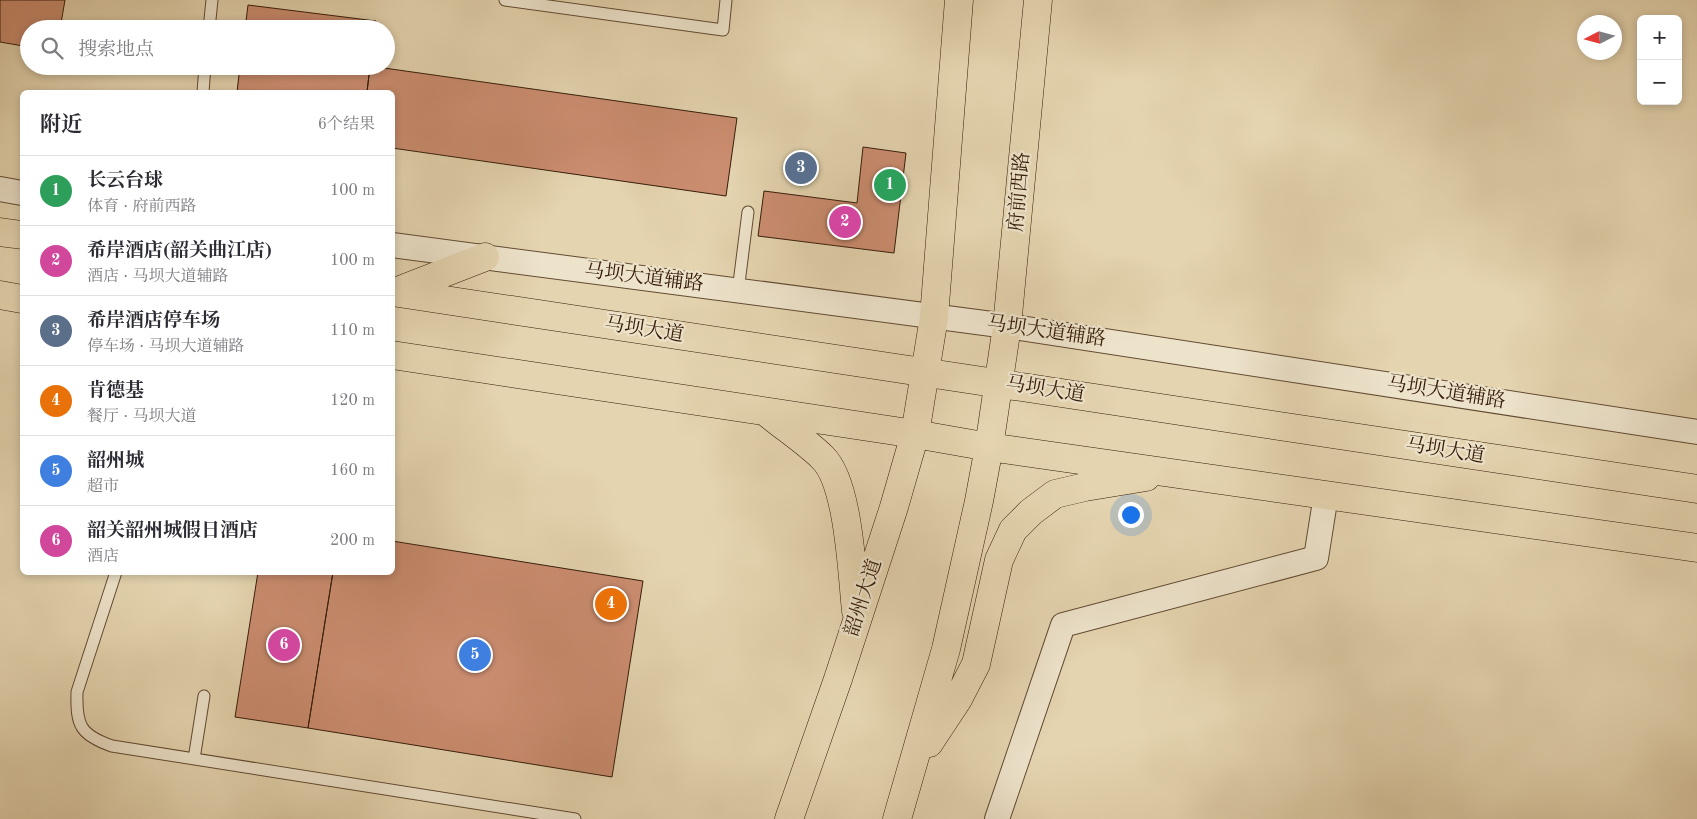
<!DOCTYPE html>
<html lang="zh">
<meta charset="utf-8">
<style>
body{margin:0;font-family:"Old Standard TT","Noto Serif SC",serif;background:#f7f7f7;color:#2b2b33}
.controls{position:absolute;right:15px;top:15px;display:grid;overflow:hidden;border-radius:8px;box-shadow:0 2px 8px #0003}
.controls button{width:45px;height:45px;display:grid;place-items:center;padding:0;border:0;border-bottom:1px solid #e1e1e2;background:#fff;color:#2b2b33;font:25px sans-serif}
.compass{position:absolute;left:1577px;top:15px;width:45px;height:45px;border-radius:50%;background:#fff;box-shadow:0 2px 8px #0003;rotate:264deg}
.you{position:absolute;left:1130px;top:514px;width:18px;height:18px;margin:-12px;border:4px solid #fff;border-radius:50%;background:#1a73e8;box-shadow:0 0 0 8px #1a73e833}
.badge{display:grid;place-items:center;width:32px;height:32px;border-radius:50%;background:#7c3aed;color:#fff;font-size:16px;font-weight:700}
.pin{position:absolute;translate:-50% -50%;border:2px solid #fff;box-shadow:0 1px 5px #0006}
.list{margin:0;padding:0;list-style:none}
h2{display:flex;justify-content:space-between;align-items:center;height:65px;margin:0;padding:0 20px;font-size:21px}
h2 small{font-size:16px;font-weight:400;color:#7c7c81}
.list li{display:grid;grid-template-columns:32px 1fr auto;gap:15px;align-items:center;box-sizing:border-box;height:70px;padding:0 20px;border-top:1px solid #e1e1e2}
.list b{display:block;font-size:19px;white-space:nowrap}
.list p{margin:0;font-size:16px;white-space:nowrap;color:#7c7c81}
.list em{font-size:16px;font-style:normal;color:#7c7c81}
.icon{flex:none;width:28px;height:28px;fill:none;stroke:currentColor;stroke-width:2;stroke-linecap:round;stroke-linejoin:round}
.map{position:relative;flex:none;width:1697px;height:819px;overflow:hidden}
.search{position:absolute;background:#fff;box-shadow:0 2px 8px #0003;left:20px;top:20px;width:375px;height:55px;display:flex;align-items:center;gap:12px;box-sizing:border-box;padding:0 18px;border-radius:28px;color:#7c7c81;font-size:19px}
.panel{position:absolute;background:#fff;box-shadow:0 2px 8px #0003;left:20px;top:90px;width:375px;height:485px;border-radius:8px}
.map>svg:first-child{display:block}
</style>
<div class="map">
<svg width="1697" height="819" viewBox="0 0 1697 819">
<rect width="100%" height="100%" fill="#e4d4af"/>
<filter id="stains"><feTurbulence type="fractalNoise" baseFrequency=".004" numOctaves="4"/><feColorMatrix values="0 0 0 0 .2 0 0 0 0 .09 0 0 0 0 .02 0 0 0 .5 -.17"/></filter>
<radialGradient id="worn" r=".72"><stop offset=".6" stop-color="#630" stop-opacity="0"/><stop offset="1" stop-color="#630" stop-opacity=".3"/></radialGradient>
<path fill="#cb8d70" stroke="#361c09" d="M0,0h65l-5,29h-31v18l-29,-5z
M248,5l128,16 -1,8h-130z
M240,66h130l-3,26h-130z
M370,66l367,52 -11,78 -334,-48v-56h-25z
M863,147l43,6 -12,100 -136,-17 6,-45 93,12z
M392,541l251,40 -31,196 -304,-49 25,-156h59z
M258,572h75l-25,156 -73,-11z"/>
<g fill="none" stroke-linecap="round" stroke-linejoin="round">
<defs>
<path id="service" d="M505,0l218,30 3,-30
M209,29l3,-29
M203,92l2,-26
M738,291l10,-79
M116,572l-39,120c-1,33 3,43 35,54l463,73
M194,759l10,-63"/>
<path id="minor" d="M0,189l22,4
M392,245l615,81 690,106
M997,819l66,-194 253,-67 10,-63"/>
<path id="primary" d="M0,232l22,3
M392,292l1305,197
M395,292l90,-35
M0,295l22,4
M392,355l523,79 74,13 708,101
M766,412c18,15 41,30 57,46 26,26 29,116 33,153
M929,743l29,-44 18,-35 23,-104 14,-30 18,-18 24,-18 30,-7 61,-10
M789,819l49,-140 56,-172 21,-73 19,-117 25,-317
M897,819l49,-170 33,-148 10,-54 18,-121 31,-326"/>
</defs>
<use href="#service" stroke="#624a32" stroke-width="13"/>
<use href="#minor" stroke="#624a32" stroke-width="26"/>
<use href="#primary" stroke="#361c09" stroke-width="29"/>
<use href="#service" stroke="#ede3cb" stroke-width="11"/>
<use href="#minor" stroke="#ede3cb" stroke-width="24"/>
<use href="#primary" stroke="#e4d4af" stroke-width="28"/>
</g>
<g text-anchor="middle" dominant-baseline="central" stroke-width="4.5" stroke-linejoin="round" paint-order="stroke">
<g font-size="20" fill="#361c09" stroke="#ede3cb">
<text transform="translate(1020 192) rotate(-85)">府前西路</text>
<text transform="translate(644 278) rotate(7)">马坝大道辅路</text>
<text transform="translate(644 330) rotate(9)">马坝大道</text>
<text transform="translate(1046 332) rotate(8)">马坝大道辅路</text>
<text transform="translate(1045 390) rotate(9)">马坝大道</text>
<text transform="translate(1446 393) rotate(9)">马坝大道辅路</text>
<text transform="translate(1445 451) rotate(9)">马坝大道</text>
<text transform="translate(864 598) rotate(-72)">韶州大道</text>
</g>
</g>
<rect width="100%" height="100%" filter="url(#stains)"/>
<rect width="100%" height="100%" fill="url(#worn)"/>
</svg>
<div class="controls">
<button>+</button>
<button>−</button>
</div>
<svg class="compass" viewBox="-18 -18 36 36"><path d="M0-13l5 13h-10z" fill="#e53935"/><path d="M0 13l5-13h-10z" fill="#7c7c81"/></svg>
<div class="you"></div>
<div class="pin badge" style="left:890px;top:185px;background:#2e9e5b">1</div>
<div class="pin badge" style="left:845px;top:222px;background:#d1479c">2</div>
<div class="pin badge" style="left:801px;top:168px;background:#5c6f8a">3</div>
<div class="pin badge" style="left:611px;top:604px;background:#e8710a">4</div>
<div class="pin badge" style="left:475px;top:655px;background:#3f7fe0">5</div>
<div class="pin badge" style="left:284px;top:645px;background:#d1479c">6</div>
<div class="search"><svg class="icon" aria-label="search" viewBox="0 0 24 24"><circle cx="10" cy="10" r="6"/><path d="M15 15l6 6"/></svg>搜索地点</div>
<section class="panel">
<h2>附近<small>6个结果</small></h2>
<ul class="list">
<li><span class="badge" style="background:#2e9e5b">1</span><div><b>长云台球</b><p>体育 · 府前西路</p></div><em>100 m</em></li>
<li><span class="badge" style="background:#d1479c">2</span><div><b>希岸酒店(韶关曲江店)</b><p>酒店 · 马坝大道辅路</p></div><em>100 m</em></li>
<li><span class="badge" style="background:#5c6f8a">3</span><div><b>希岸酒店停车场</b><p>停车场 · 马坝大道辅路</p></div><em>110 m</em></li>
<li><span class="badge" style="background:#e8710a">4</span><div><b>肯德基</b><p>餐厅 · 马坝大道</p></div><em>120 m</em></li>
<li><span class="badge" style="background:#3f7fe0">5</span><div><b>韶州城</b><p>超市</p></div><em>160 m</em></li>
<li><span class="badge" style="background:#d1479c">6</span><div><b>韶关韶州城假日酒店</b><p>酒店</p></div><em>200 m</em></li>
</ul>
</section>
</div>
